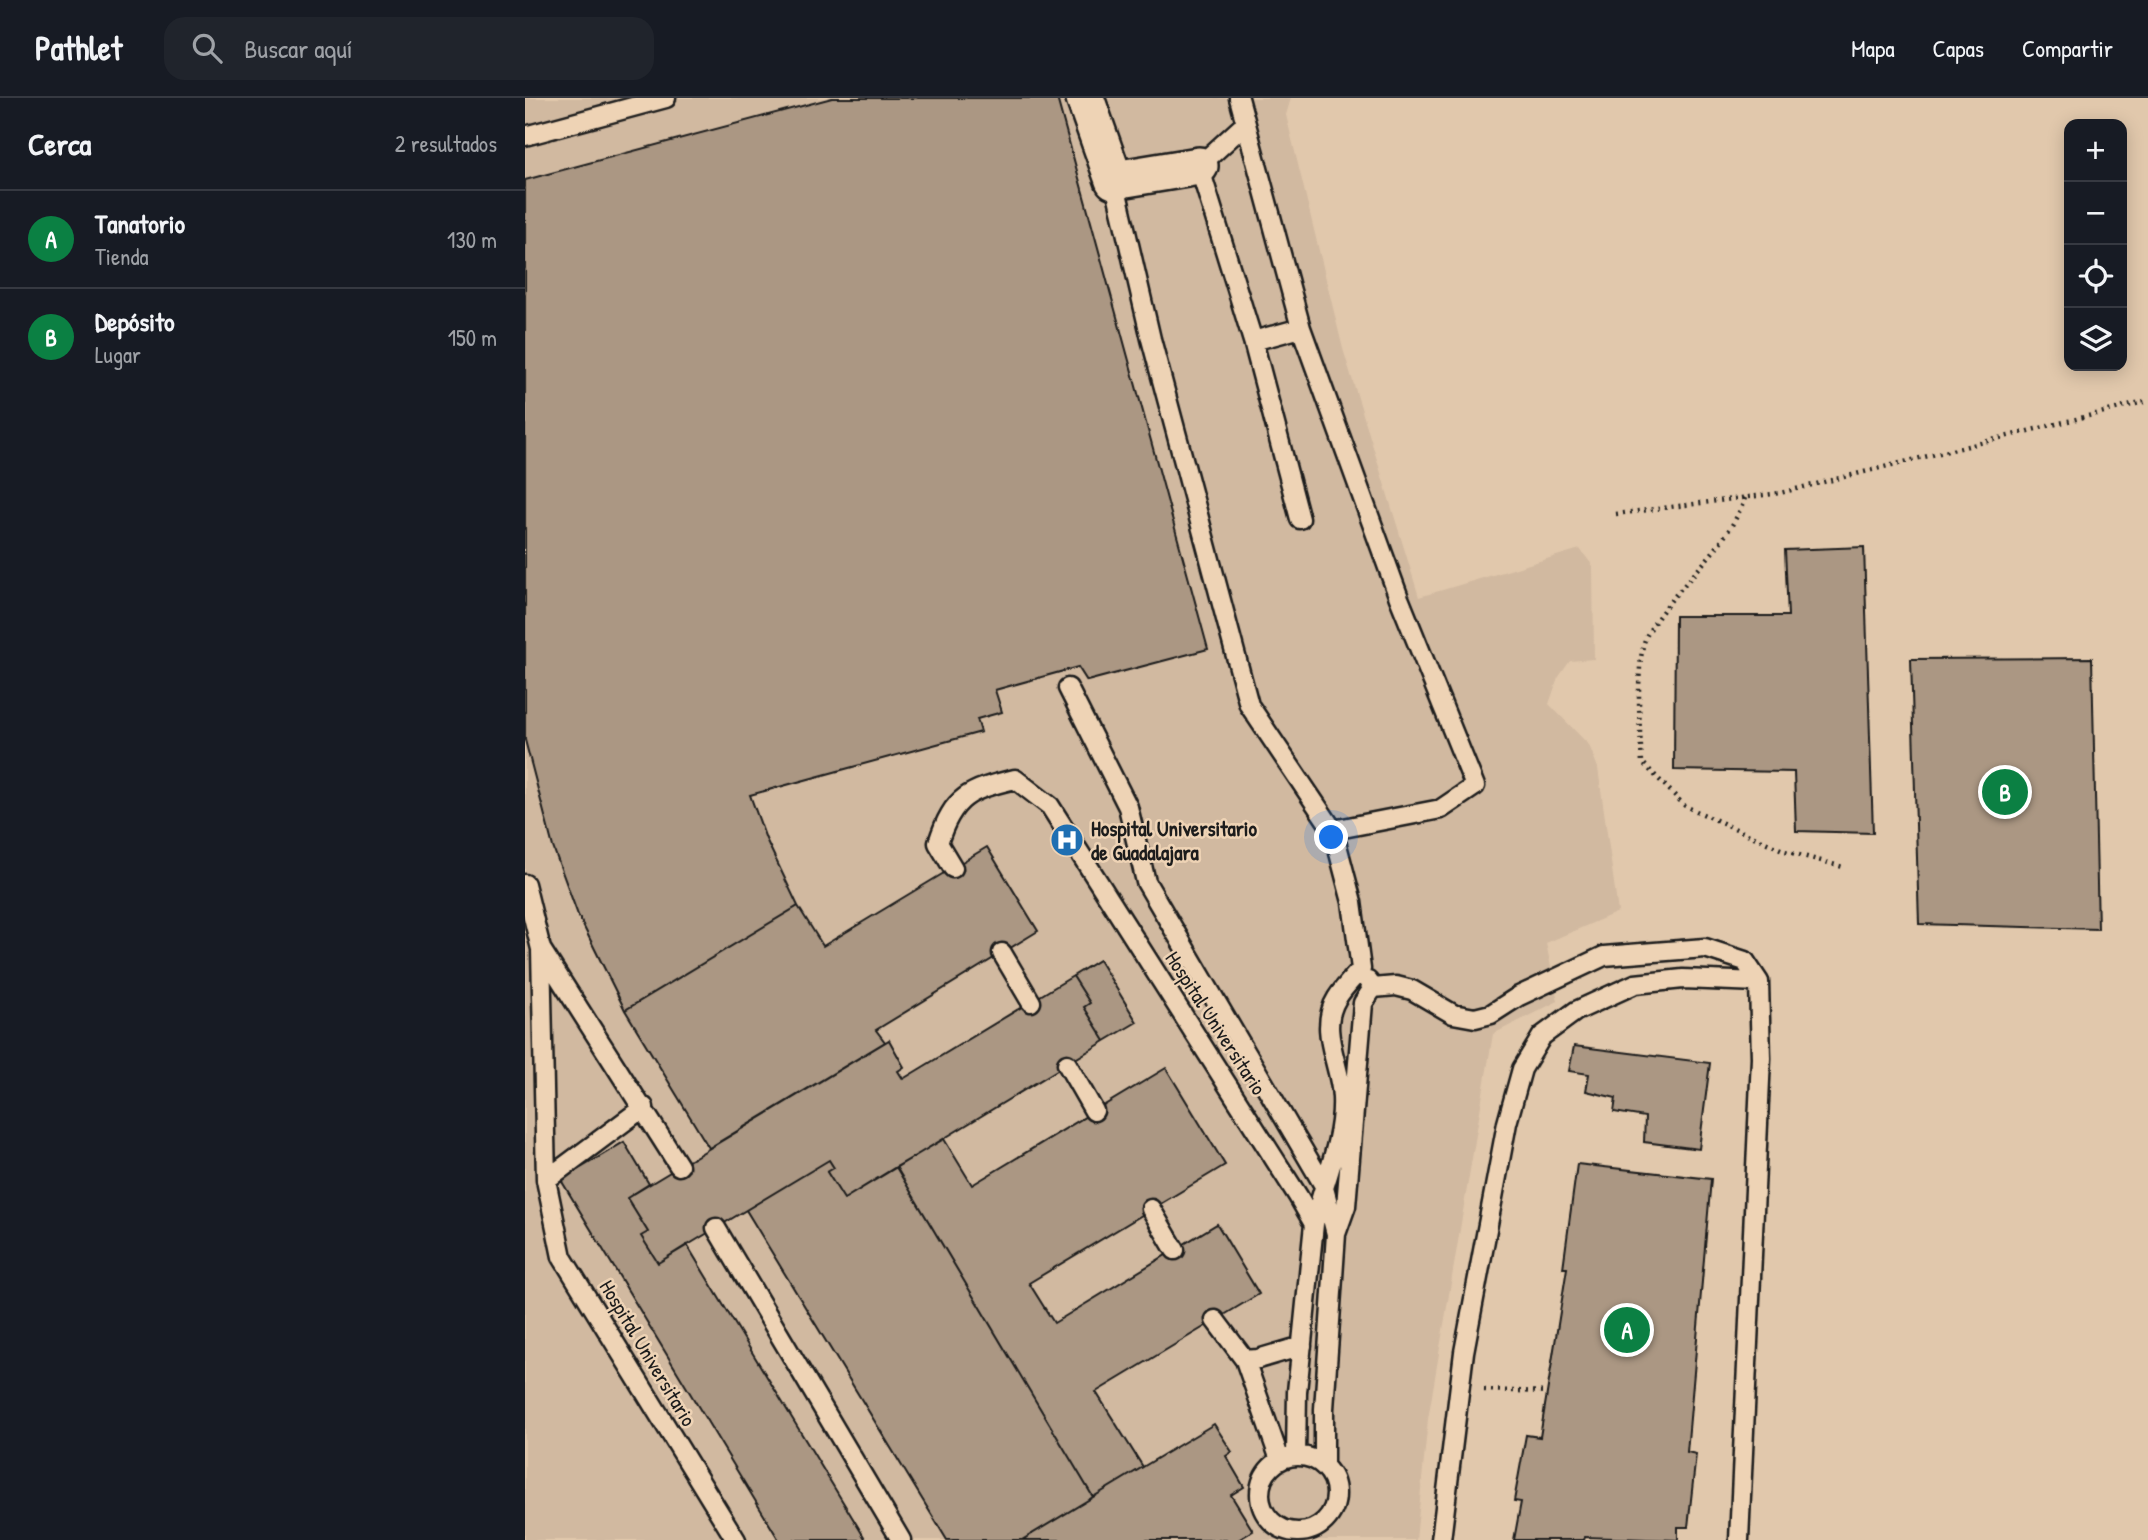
<!DOCTYPE html>
<html lang="es">
<meta charset="utf-8">
<style>
body{margin:0;font-family:"Patrick Hand",sans-serif;background:#20242c;color:#f1f3f6}
.controls{position:absolute;right:21px;top:21px;display:grid;overflow:hidden;border-radius:14px;box-shadow:0 4px 18px #0003}
.controls button{width:63px;height:63px;display:grid;place-items:center;padding:0;border:0;border-bottom:2px solid #363941;background:#171b24;color:#f1f3f6;font:35px sans-serif}
.you{position:absolute;left:807px;top:740px;width:24px;height:24px;margin:-18px;border:5px solid #fff;border-radius:50%;background:#1a73e8;box-shadow:0 0 0 10px #1a73e833}
.badge{display:grid;place-items:center;width:46px;height:46px;border-radius:50%;background:#0b8043;color:#fff;font-size:23px;font-weight:700}
.pin{position:absolute;translate:-50% -50%;border:4px solid #fff;box-shadow:0 2px 7px #0006}
.list{margin:0;padding:0;list-style:none}
h2{display:flex;justify-content:space-between;align-items:center;height:91px;margin:0;padding:0 28px;font-size:30px}
h2 small{font-size:23px;font-weight:400;color:#9ea1a6}
.list li{display:grid;grid-template-columns:46px 1fr auto;gap:21px;align-items:center;box-sizing:border-box;height:98px;padding:0 28px;border-top:2px solid #363941}
.list b{display:block;font-size:26px;white-space:nowrap}
.list p{margin:0;font-size:23px;white-space:nowrap;color:#9ea1a6}
.list em{font-size:23px;font-style:normal;color:#9ea1a6}
.icon{flex:none;width:38px;height:38px;fill:none;stroke:currentColor;stroke-width:2;stroke-linecap:round;stroke-linejoin:round}
.map{position:relative;flex:none;width:1623px;height:1442px;overflow:hidden}
header{display:flex;align-items:center;gap:42px;box-sizing:border-box;height:98px;padding:0 35px;background:#171b24;border-bottom:2px solid #363941}
header strong{font-size:33px}
nav{display:flex;gap:38px;margin-inline-start:auto;font-size:24px}
.search{width:490px;height:63px;background:#20242c;display:flex;align-items:center;gap:18px;box-sizing:border-box;padding:0 24px;border-radius:21px;color:#9ea1a6;font-size:26px}
main{display:flex}
aside{flex:1;background:#171b24}
.map>svg:first-child{display:block}
</style>
<header>
<strong>Pathlet</strong>
<div class="search"><svg class="icon" aria-label="search" viewBox="0 0 24 24"><circle cx="10" cy="10" r="6"/><path d="M15 15l6 6"/></svg>Buscar aquí</div>
<nav><a>Mapa</a><a>Capas</a><a>Compartir</a></nav>
</header>
<main>
<aside>
<h2>Cerca<small>2 resultados</small></h2>
<ul class="list">
<li><span class="badge">A</span><div><b>Tanatorio</b><p>Tienda</p></div><em>130 m</em></li>
<li><span class="badge">B</span><div><b>Depósito</b><p>Lugar</p></div><em>150 m</em></li>
</ul>
</aside>
<div class="map">
<svg width="1623" height="1442" viewBox="0 0 1623 1442">
<rect width="100%" height="100%" fill="#e1c8ac"/>
<filter id="ink" filterUnits="userSpaceOnUse"><feTurbulence type="fractalNoise" baseFrequency=".0143" numOctaves="2"/><feDisplacementMap in="SourceGraphic" scale="14" xChannelSelector="R" yChannelSelector="G"/><feConvolveMatrix kernelMatrix="1 2 1 2 8 2 1 2 1" color-interpolation-filters="sRGB"/></filter>
<g filter="url(#ink)">
<path fill="#d1b9a0" d="M0,0h766l-5,17 57,234 76,248 161,-48 13,17 1,93 -24,2 -12,17 -9,26 40,41 9,23 20,144 -72,31 12,58 -65,33 -65,385 -12,121h-891z"/>
<path fill="#ab9783" stroke="#1c1c1c" stroke-width="2" d="M307,0h225l151,551 -121,32 -9,-14 -83,23 7,22 -25,7 4,13 -231,63 16,44 32,67 -173,104 -47,-95 -25,-68 -28,-107v-560z
M1339,449l9,286 -77,-2 -2,-59 -120,-2 1,-154h113l-3,-66z
M1567,560l6,271 -179,-5 -8,-265z
M462,749l51,84 -162,99 9,12 -176,106 -84,-138 173,-104 25,40z
M574,862l38,62 -32,19 -21,-34 6,-4 -17,-27z
M548,878l17,27 -6,4 21,34 -261,158 -17,-27 7,-4 -5,-8 -171,103 -17,-27 7,-4 -21,-34 262,-158 15,27 -6,4 5,8z
M1049,948l136,17 -11,86 -55,-7 1,-25 -31,-5 2,-14 -30,-7 3,-17 -20,-3z
M641,970l59,97 -196,118 25,40 163,-99 42,70 -163,98 47,75 -50,30 -197,-330 48,-28 28,46z
M99,1044l25,42 -22,14 21,34 -7,4 17,27 29,-18 179,295h-87l-218,-360z
M304,1062l5,8 -7,4 17,27 52,-32 197,330 -71,43h-75l-201,-330z
M1052,1066l134,15 -24,273 9,2 -8,73h-10v13l-93,-3 -1,3h-70l7,-38 -7,-1 12,-66 14,2 27,-169h-4z
M689,1326l18,28 -6,4 18,31 -13,8 22,36 -15,9h-216z"/>
<g fill="none" stroke-linecap="round" stroke-linejoin="round">
<defs>
<path id="service" d="M714,0l62,230 98,270 76,188 -34,23 -108,21
M719,27l-45,41 54,175 47,178
M0,38l141,-38
M589,82l37,159 98,366 84,125 19,72 9,67c-8,9 -18,19 -24,29 -20,32 4,66 5,100 2,42 -19,85 -28,126
M728,243l48,-13
M543,590l60,119 18,75 177,302 13,50
M428,770l-15,-25c15,-48 32,-53 77,-64l35,27 248,390 16,28 -17,168 -1,64
M0,786l16,65 5,231 16,77 174,283
M16,851l138,217
M477,855l29,49
M843,883l5,7 23,-2 16,4 41,24 22,4 16,-4 28,-18 85,-40 101,-8 40,13 14,21
M542,966l27,47
M21,1082l98,-73
M626,1111l24,41
M191,1130l185,312
M690,1222l30,40 35,100
M720,1262l13,-1 44,-13
M735 1396a38 38 0 1 1 76 0a38 38 0 1 1-76 0Z
M799,1367v-56l12,-175 10,-28 17,-203 10,-15
M916,1442l23,-188 43,-229 15,-54 20,-33 34,-25 59,-27 48,-5 76,3 2,76 -22,482"/>
<path id="minor" d="M560,0l29,82 85,-14"/>
</defs>
<use href="#service" stroke="#1c1c1c" stroke-width="23"/>
<use href="#minor" stroke="#1c1c1c" stroke-width="42"/>
<path stroke="#1c1c1c" stroke-width="4.5" stroke-dasharray="2 5" stroke-linecap="butt" d="M1220,400c-20,55 -69,86 -97,135 -14,23 -8,101 -6,129l43,44 100,45 58,16
M1091,416l164,-21 368,-92
M959,1292l63,2"/>
<use href="#service" stroke="#eed3b5" stroke-width="18"/>
<use href="#minor" stroke="#eed3b5" stroke-width="37"/>
</g>
</g>
<defs>
<symbol id="hospital-disc" viewBox="-11 -11 22 22"><circle r="9.5" fill="#1f6fb2" stroke="#eed3b5"/><path d="M-5-5h3v3.5h4V-5h3V5h-3V1.5h-4V5h-3Z" fill="#fff"/></symbol>
</defs>
<g fill-rule="evenodd">
<use href="#hospital-disc" x="523" y="723" width="38" height="38"/>
</g>
<g text-anchor="middle" dominant-baseline="central" stroke-width="5" stroke-linejoin="round" paint-order="stroke">
<g font-size="21" font-weight="bold" fill="#1c1c1c" stroke="#eed3b5" text-anchor="start">
<text x="566" y="730">Hospital Universitario<tspan x="566" dy="24">de Guadalajara</tspan></text>
</g>
<g font-size="21" fill="#1c1c1c" stroke="#eed3b5">
<text transform="translate(691 925) rotate(57)">Hospital Universitario</text>
<text transform="translate(123 1255) rotate(59)">Hospital Universitario</text>
</g>
</g>
</svg>
<div class="controls">
<button>+</button>
<button>−</button>
<button><svg class="icon" aria-label="locate" viewBox="0 0 24 24"><circle cx="12" cy="12" r="6"/><path d="M12 2v4M12 18v4M2 12h4M18 12h4"/></svg></button>
<button><svg class="icon" aria-label="layers" viewBox="0 0 24 24"><path d="M12 4l9 5-9 5-9-5zM3 14l9 5 9-5"/></svg></button>
</div>
<div class="you"></div>
<div class="pin badge" style="left:1102px;top:1232px">A</div>
<div class="pin badge" style="left:1480px;top:694px">B</div>
</div>
</main>
